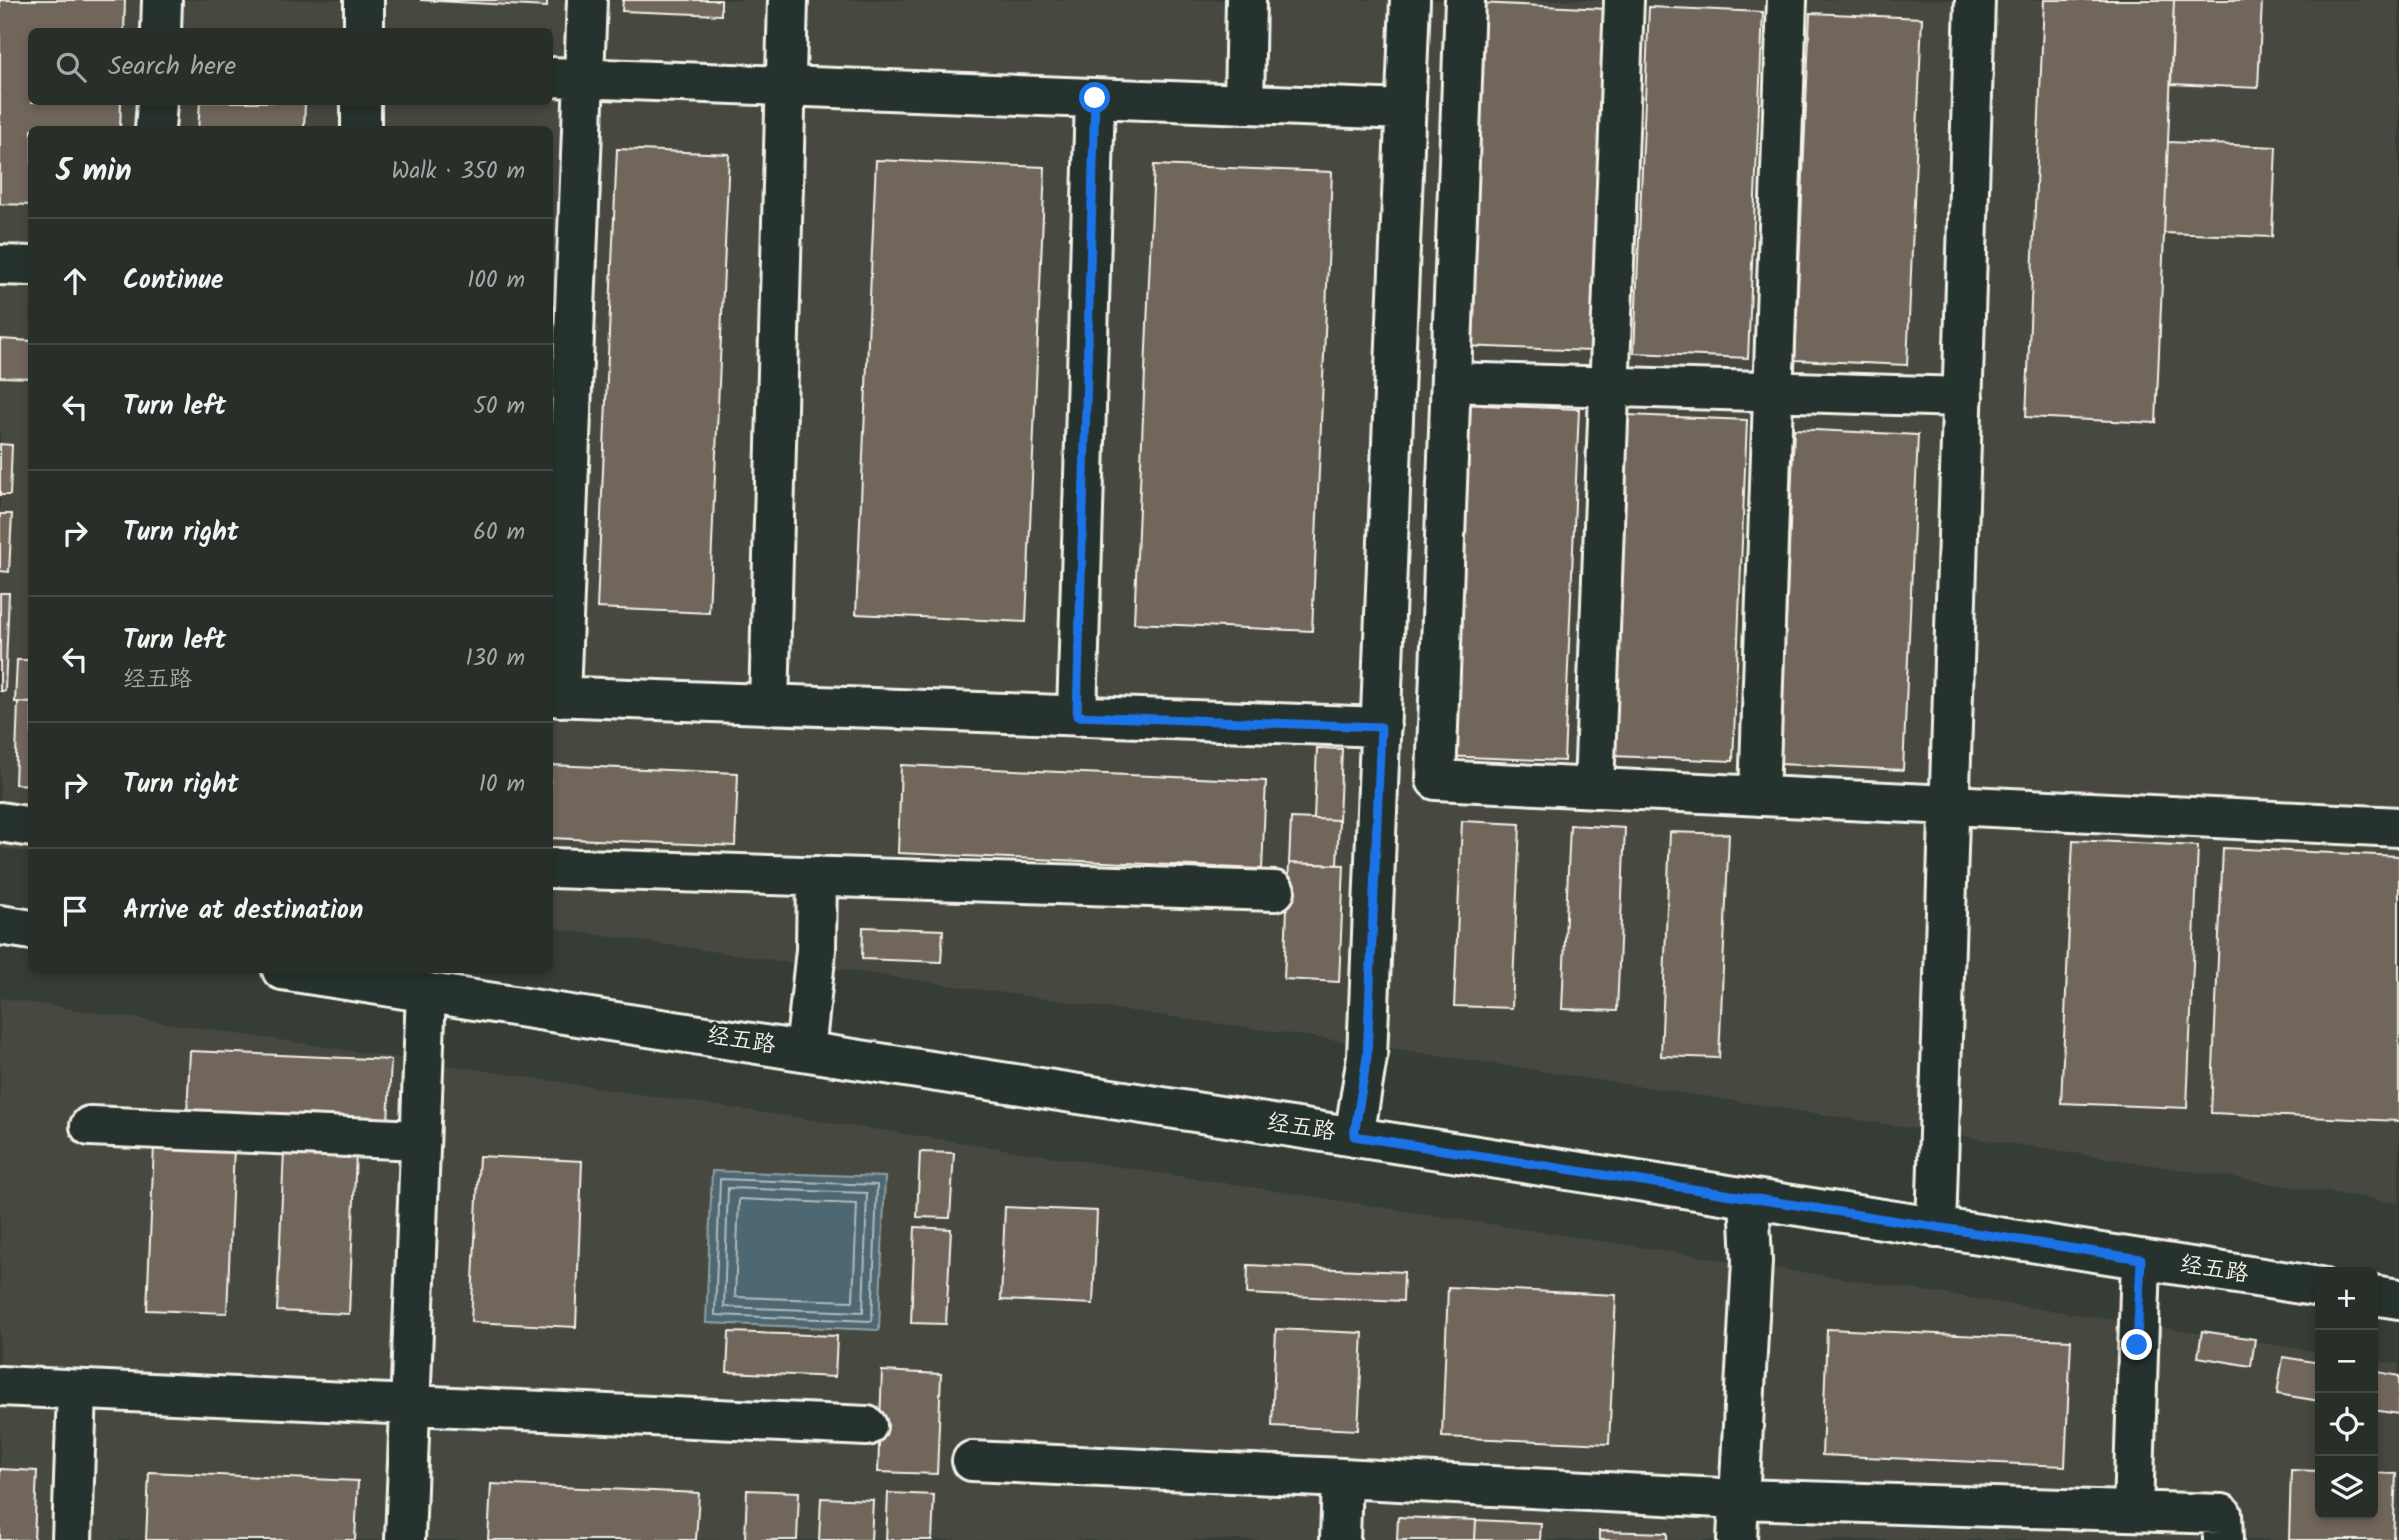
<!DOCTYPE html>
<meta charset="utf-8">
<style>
body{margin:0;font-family:Kalam,"LXGW WenKai TC",sans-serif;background:#303630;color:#f1f3f6}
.controls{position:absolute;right:21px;bottom:21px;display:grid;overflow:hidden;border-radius:10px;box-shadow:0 4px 10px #0003}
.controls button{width:63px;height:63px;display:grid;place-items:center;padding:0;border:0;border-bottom:2px solid #444a45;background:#282e28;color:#f1f3f6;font:35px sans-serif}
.stop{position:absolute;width:21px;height:21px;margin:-16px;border:5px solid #1a73e8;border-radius:50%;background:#fff}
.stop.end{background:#1a73e8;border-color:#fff;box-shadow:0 2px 7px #0008}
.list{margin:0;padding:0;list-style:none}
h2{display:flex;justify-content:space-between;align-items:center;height:91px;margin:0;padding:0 28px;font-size:30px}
h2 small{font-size:23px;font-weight:400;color:#a5a8a8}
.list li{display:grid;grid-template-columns:46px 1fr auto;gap:21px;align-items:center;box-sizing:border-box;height:126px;padding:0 28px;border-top:2px solid #444a45}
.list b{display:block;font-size:26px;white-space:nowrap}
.list p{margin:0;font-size:23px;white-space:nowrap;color:#a5a8a8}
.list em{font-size:23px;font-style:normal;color:#a5a8a8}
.icon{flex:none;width:38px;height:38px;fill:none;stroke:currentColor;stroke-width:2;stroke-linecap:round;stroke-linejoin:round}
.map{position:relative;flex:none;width:2399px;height:1540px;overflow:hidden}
.search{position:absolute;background:#282e28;box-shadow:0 4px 10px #0003;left:28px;top:28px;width:525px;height:77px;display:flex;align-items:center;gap:18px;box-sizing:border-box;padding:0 24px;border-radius:10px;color:#a5a8a8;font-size:26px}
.panel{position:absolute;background:#282e28;box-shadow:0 4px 10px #0003;left:28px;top:126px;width:525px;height:847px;border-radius:10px}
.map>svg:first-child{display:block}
</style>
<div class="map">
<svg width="2399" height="1540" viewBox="0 0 2399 1540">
<rect width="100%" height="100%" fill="#353d36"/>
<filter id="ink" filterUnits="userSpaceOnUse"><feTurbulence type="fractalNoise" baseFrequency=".0143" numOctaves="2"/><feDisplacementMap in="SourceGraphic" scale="14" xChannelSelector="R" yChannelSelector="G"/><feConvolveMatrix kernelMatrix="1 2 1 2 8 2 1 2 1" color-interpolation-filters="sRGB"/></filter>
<g filter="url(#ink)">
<path fill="#474941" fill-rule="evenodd" d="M0,0h2399v1203l-1002,-154 -847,-121v-798h-518l-1,723 -31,-5zM32,32h518v70h-518z
M0,998l965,145 1355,209v162h53v-154l26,4v176h-2399z"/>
<path fill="#4e6873" stroke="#909fa2" stroke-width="2" d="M712,1171l173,6 -6,153 -173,-7z"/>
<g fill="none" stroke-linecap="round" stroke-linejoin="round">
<path stroke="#b2bab9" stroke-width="2" d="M720,1179l157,6 -5,136 -157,-6z
M728,1188l139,5 -4,119 -139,-5z
M739,1199l118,5 -4,97 -118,-4z"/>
</g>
<path fill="#71665c" stroke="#f4f1e8" stroke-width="2" d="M0,0h125l-1,32h-92v70h89l-1,28h-88v75l-32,-1z
M420,0h127v7z
M623,0h98v15l-99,-4z
M2044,0h130l-18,423 -130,-6z
M2174,0h88l-4,88 -87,-4z
M1478,3l128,6 -15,342 -128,-5z
M1649,7l114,5 -15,346 -114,-5z
M1810,13l112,5 -15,347 -112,-5z
M200,102h105l-1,28h-106z
M2168,142l108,5 -4,90 -108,-4z
M617,149l112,5 -20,459 -112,-5z
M876,160l169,7 -19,455 -170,-8z
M1154,165l178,7 -20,459 -178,-8z
M0,339l32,2v37l-32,-1z
M1458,404l121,5 -15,352 -121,-5z
M1627,415l120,5 -14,341 -121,-5z
M1794,429l124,6 -15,335 -123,-6z
M0,444l12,1 -2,50h-10z
M0,514h12l-3,58 -9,-1z
M0,593h9l-4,98h-5z
M17,660h15v43l-17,-1z
M18,702l14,1v82l-17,-1z
M1317,748l25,1 -3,71 -25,-1z
M550,765l188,8 -3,73 -185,-8z
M901,765l365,16 -4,88 -364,-16z
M1291,818l48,2 -2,45 -48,-2z
M1462,821l58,3 -8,184 -58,-2z
M1570,825l55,3 -8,183 -55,-2z
M1670,832l59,2 -10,224 -58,-2z
M2073,840l125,6 -11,262 -126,-5z
M2223,848l176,8v265l-188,-8z
M1289,863l55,2 -5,117 -55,-3z
M863,927l80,3 -2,32 -79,-3z
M190,1051l201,9 -3,63 -201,-9z
M154,1145l80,3 -7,165 -80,-3z
M284,1150l72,3 -7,161 -72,-3z
M920,1152l34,1 -4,65 -33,-1z
M479,1156l103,5 -6,166 -105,-5z
M1005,1207l92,4 -4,93 -92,-4z
M915,1227l36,2 -5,95 -35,-1z
M1248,1265l156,7 -1,29 -156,-7z
M1448,1287l168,8 -7,149 -167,-7z
M1276,1329l87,4 -5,97 -86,-4z
M1827,1329l244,11 -6,126 -243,-11z
M2202,1331l53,8 -4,27 -53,-9z
M729,1332l108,4 -2,41 -108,-5z
M2283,1357l37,6v38l-43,-7z
M882,1371l59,3 -4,100 -59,-2z
M2373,1371l26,5v38l-26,-4z
M0,1469l37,2 -3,69h-34z
M2291,1470l29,1v43h53v-41l23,1 -3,66h-104z
M149,1472l209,9 -3,59h-209z
M491,1484l208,9 -3,47h-208z
M747,1490l52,2 -2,48h-52z
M888,1493l46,2 -2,45h-46z
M821,1498l52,2 -2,40h-52z
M1398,1517l78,3 -1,20h-78z
M1476,1520l65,3 -1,17h-65z
M1599,1531l68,2v7h-68z"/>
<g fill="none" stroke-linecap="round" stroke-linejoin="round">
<defs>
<path id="minor" d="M1465,0l-29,780 963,47
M161,32l1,-32
M364,32v-32
M550,77l856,33
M1244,104l2,-104
M155,130l2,-28
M361,130v-28
M0,265l32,1
M1451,382l512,15
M550,696l831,31
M560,697l27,-697
M769,705l19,-705
M1077,716l18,-618
M1594,788l30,-788
M1759,796l28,-796
M0,822l32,5
M550,868l725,23
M0,925l32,5
M282,970l2038,317
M805,1051l11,-101 1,-74
M90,1126l330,14
M1354,1137l13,-80 43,-1057
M1749,1198l3,63 -13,238 483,15 1,26
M1936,1228l39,-1228
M2373,1295l26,4
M0,1386l867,40
M972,1461l370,17 397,21 -2,41
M2133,1511l8,-252
M72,1540l5,-150
M405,1540l21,-548
M1340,1540l2,-62"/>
</defs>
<use href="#minor" stroke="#f4f1e8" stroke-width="44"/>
<use href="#minor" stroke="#26332d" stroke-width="38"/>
</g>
</g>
<g fill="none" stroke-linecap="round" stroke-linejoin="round" filter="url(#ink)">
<path stroke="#1a73e8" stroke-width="9" d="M1095,98l-18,618 304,11 -14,330 -13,79 787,123 -4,86"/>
</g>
<g text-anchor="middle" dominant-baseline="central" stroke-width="6" stroke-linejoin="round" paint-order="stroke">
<g font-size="23" fill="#f4f1e8" stroke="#26332d">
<text transform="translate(741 1041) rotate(9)">经五路</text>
<text transform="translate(1301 1128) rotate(9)">经五路</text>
<text transform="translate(2214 1270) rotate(9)">经五路</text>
</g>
</g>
</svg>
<div class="controls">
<button>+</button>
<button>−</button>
<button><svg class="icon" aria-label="locate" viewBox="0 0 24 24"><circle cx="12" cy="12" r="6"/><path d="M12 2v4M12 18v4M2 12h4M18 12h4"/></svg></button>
<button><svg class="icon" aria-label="layers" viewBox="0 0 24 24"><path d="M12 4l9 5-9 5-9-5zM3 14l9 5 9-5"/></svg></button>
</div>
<div class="stop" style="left:1095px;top:98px"></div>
<div class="stop end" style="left:2137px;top:1345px"></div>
<div class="search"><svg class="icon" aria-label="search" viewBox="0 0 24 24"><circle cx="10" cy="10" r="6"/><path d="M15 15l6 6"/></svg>Search here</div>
<section class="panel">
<h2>5 min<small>Walk · 350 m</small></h2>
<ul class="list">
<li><svg class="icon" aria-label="ahead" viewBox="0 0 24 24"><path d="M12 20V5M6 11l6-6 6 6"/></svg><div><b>Continue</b></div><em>100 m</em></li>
<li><svg class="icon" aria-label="left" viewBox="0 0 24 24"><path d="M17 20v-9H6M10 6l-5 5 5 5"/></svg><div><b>Turn left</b></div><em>50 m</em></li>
<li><svg class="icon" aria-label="right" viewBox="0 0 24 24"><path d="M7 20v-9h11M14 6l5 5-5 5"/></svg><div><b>Turn right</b></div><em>60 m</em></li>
<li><svg class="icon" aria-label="left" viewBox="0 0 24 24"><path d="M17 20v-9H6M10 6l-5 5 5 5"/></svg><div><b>Turn left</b><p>经五路</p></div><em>130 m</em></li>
<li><svg class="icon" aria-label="right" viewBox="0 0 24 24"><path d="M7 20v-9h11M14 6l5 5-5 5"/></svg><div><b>Turn right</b></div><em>10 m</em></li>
<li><svg class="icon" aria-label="arrive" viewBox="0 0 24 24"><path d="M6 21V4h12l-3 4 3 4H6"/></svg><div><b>Arrive at destination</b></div></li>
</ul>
</section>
</div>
